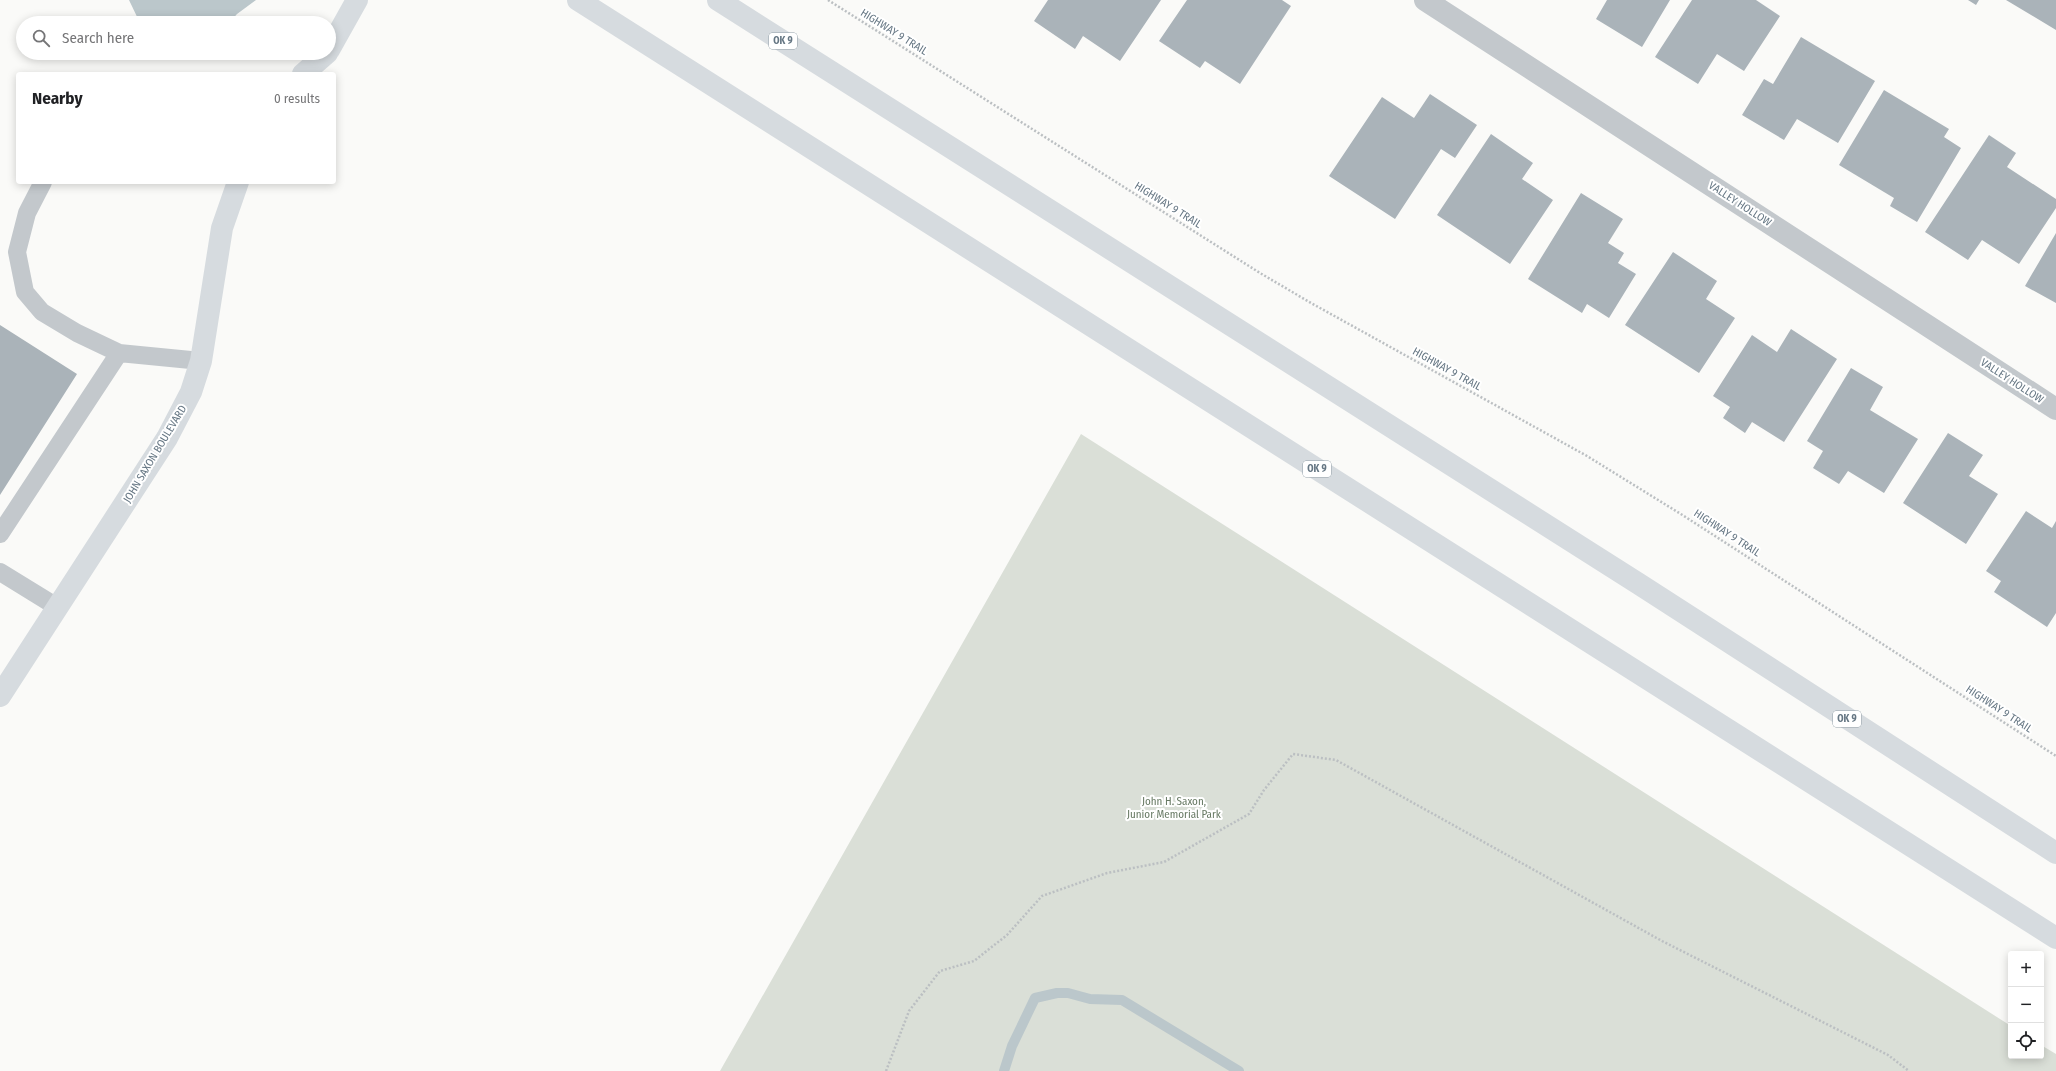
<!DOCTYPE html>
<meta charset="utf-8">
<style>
body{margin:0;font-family:"Fira Sans Condensed",sans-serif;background:#f6f6f6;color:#202124}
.controls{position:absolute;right:12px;bottom:12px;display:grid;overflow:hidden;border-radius:4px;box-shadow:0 2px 10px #0003}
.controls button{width:36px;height:36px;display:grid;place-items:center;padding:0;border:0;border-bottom:1px solid #e0e0e0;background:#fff;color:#202124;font:20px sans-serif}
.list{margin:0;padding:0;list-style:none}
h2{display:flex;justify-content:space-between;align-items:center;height:52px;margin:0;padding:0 16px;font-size:17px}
h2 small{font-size:13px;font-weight:400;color:#757577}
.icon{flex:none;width:22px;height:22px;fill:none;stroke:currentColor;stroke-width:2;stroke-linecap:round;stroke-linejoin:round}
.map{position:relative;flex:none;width:2056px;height:1071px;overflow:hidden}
.search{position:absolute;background:#fff;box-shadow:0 2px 10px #0003;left:16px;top:16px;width:320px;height:44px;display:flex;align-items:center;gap:10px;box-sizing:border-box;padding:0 14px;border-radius:22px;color:#757577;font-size:15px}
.panel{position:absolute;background:#fff;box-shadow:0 2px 10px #0003;left:16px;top:72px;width:320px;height:112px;border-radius:4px}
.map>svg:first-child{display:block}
</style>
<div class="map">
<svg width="2056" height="1071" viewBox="0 0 2056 1071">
<rect width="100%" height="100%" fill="#fafaf8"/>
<path fill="#dadfd7" d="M1081,434l930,592v30h30v-11l15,9v17h-1336z"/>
<path fill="#bbc7cb" d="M129,0h127l-19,14 -8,9h-89z
M166,53h37c-10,11 -25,5 -37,0z"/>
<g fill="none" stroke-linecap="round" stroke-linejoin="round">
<path stroke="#bbc7cb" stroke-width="10" d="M1004,1071l8,-25 23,-48 22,-5h11l22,6 32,1 117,71"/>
</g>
<path fill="#aab3b9" d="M1048,0h113l-41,61 -37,-25 -8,13 -41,-28z
M1187,0h95l9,6 -51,78 -35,-23 -5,7 -41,-27z
M1607,0h63l-28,47 -46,-28z
M1692,0h64l24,16 -36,55 -27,-17 -19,30 -43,-27z
M1968,0h11l-3,5z
M2006,0h50v30z
M1801,37l74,44 -37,62 -41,-24 -13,21 -42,-25 22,-36 9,5z
M1884,90l65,39 -5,8 17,11 -44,74 -27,-16 4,-8 -55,-33z
M1430,94l47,31 -22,33 -14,-9 -46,70 -66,-43 53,-79 32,21z
M1491,134l42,29 -11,16 31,21 -43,64 -73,-49z
M1989,135l27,18 -9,14 49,32v9l-37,56 -37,-24 -14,20 -43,-28z
M1581,193l42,26 -15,24 16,10 -6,10 18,11 -27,44 -22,-14 -5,9 -54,-34z
M2056,233v70l-31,-17z
M1673,252l44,29 -11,18 29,19 -36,55 -74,-48z
M0,325l77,49 -77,121z
M1791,329l46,30 -53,83 -32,-20 -7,11 -22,-15 7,-11 -17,-11 39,-61 25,17z
M1851,368l32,19 -13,23 48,29 -34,54 -36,-22 -9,13 -26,-16 10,-17 -16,-10z
M1948,433l35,22 -14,21 29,18 -32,50 -63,-41z
M2026,511l26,17 4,-7v92l-9,14 -53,-35 7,-11 -15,-10z"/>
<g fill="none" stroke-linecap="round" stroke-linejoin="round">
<path stroke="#bbbfc2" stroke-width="2.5" stroke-dasharray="2 2" stroke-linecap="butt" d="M828,0l432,273 51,30 276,153 97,60 372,240
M886,1071l23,-60 31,-40 34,-10 33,-26 35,-39 65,-23 57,-11 85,-48 15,-24 29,-36 43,6 326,181 226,114 21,16"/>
<path stroke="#c3c8cc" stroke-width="18" d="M43,182l-16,31 -10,39 8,40 17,20 35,21 42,20 82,8
M0,534l119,-181
M0,572l57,35"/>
<path stroke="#c3c8cc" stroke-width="22" d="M1425,0l631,409"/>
<path stroke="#d6dbdf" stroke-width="22" d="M329,50l28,-50
M303,74l24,-21
M0,696l167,-258 24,-46 10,-31 21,-133 16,-46"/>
<path stroke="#d6dbdf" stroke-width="22" d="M578,0l1478,938
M718,0l921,584 417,269"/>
</g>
<g text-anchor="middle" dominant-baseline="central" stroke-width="4" stroke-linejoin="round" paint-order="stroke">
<g fill="#fff" stroke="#939fa8" stroke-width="1">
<rect x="769" y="33" width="28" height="16" rx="3"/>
<rect x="1303" y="461" width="28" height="16" rx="3"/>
<rect x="1833" y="711" width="28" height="16" rx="3"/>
</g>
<g font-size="10" font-weight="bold" fill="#657683">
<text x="783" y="41">OK 9</text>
<text x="1317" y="469">OK 9</text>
<text x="1847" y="719">OK 9</text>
</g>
<g font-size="11" fill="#657683" stroke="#fff">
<text transform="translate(894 32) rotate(32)">HIGHWAY 9 TRAIL</text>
<text transform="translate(1740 204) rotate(33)">VALLEY HOLLOW</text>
<text transform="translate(1168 205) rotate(32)">HIGHWAY 9 TRAIL</text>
<text transform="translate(1447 369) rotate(29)">HIGHWAY 9 TRAIL</text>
<text transform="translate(2012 381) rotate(33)">VALLEY HOLLOW</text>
<text transform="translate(155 454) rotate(-59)">JOHN SAXON BOULEVARD</text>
<text transform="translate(1727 533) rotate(33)">HIGHWAY 9 TRAIL</text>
<text transform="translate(1999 709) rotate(33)">HIGHWAY 9 TRAIL</text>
</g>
<g font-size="11" fill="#687a64" stroke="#fff">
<text x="1174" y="801">John H. Saxon,<tspan x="1174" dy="13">Junior Memorial Park</tspan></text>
</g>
</g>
</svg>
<div class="controls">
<button>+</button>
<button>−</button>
<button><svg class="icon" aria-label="locate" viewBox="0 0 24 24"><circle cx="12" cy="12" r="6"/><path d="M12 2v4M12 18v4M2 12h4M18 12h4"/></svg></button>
</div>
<div class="search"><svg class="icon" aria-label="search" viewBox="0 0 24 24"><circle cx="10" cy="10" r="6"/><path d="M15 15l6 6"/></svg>Search here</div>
<section class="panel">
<h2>Nearby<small>0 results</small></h2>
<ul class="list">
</ul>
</section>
</div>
